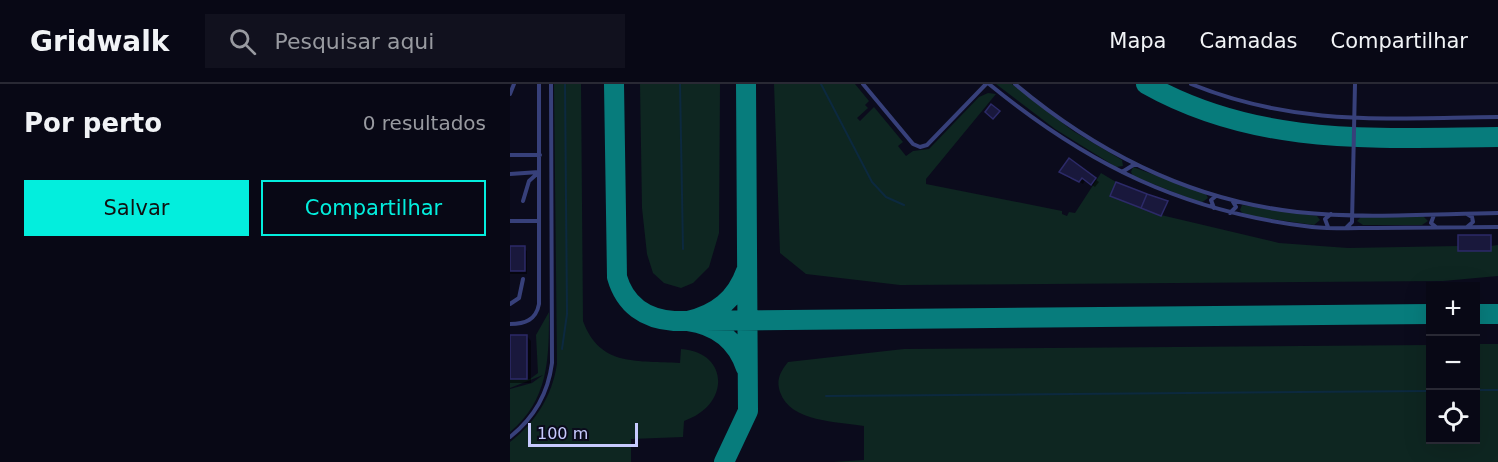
<!DOCTYPE html>
<html lang="pt">
<meta charset="utf-8">
<style>
body{margin:0;font-family:"DejaVu Sans",sans-serif;background:#11111e;color:#f1f3f6}
.controls{position:absolute;right:18px;bottom:18px;display:grid;overflow:hidden;border-radius:0px;box-shadow:0 6px 24px #0002}
.controls button{width:54px;height:54px;display:grid;place-items:center;padding:0;border:0;border-bottom:2px solid #292934;background:#080815;color:#f1f3f6;font:30px sans-serif}
.scale{position:absolute;left:18px;bottom:15px;width:110px;box-sizing:border-box;padding-left:6px;border:3px solid #c7cafe;border-top:0;font-size:16px;line-height:21px;white-space:nowrap;color:#c7cafe;-webkit-text-stroke:4px #0b0b1c;paint-order:stroke}
.list{margin:0;padding:0;list-style:none}
h2{display:flex;justify-content:space-between;align-items:center;height:78px;margin:0;padding:0 24px;font-size:26px}
h2 small{font-size:20px;font-weight:400;color:#989aa0}
.actions{display:flex;gap:12px;padding:18px 24px}
.actions a{flex:1;padding:14px 0;border:2px solid #03eedd;border-radius:0px;text-align:center;font-size:21px;color:#03eedd}
.actions .main{background:#03eedd;color:#111}
.icon{flex:none;width:33px;height:33px;fill:none;stroke:currentColor;stroke-width:2;stroke-linecap:round;stroke-linejoin:round}
.map{position:relative;flex:none;width:988px;height:378px;overflow:hidden}
header{display:flex;align-items:center;gap:36px;box-sizing:border-box;height:84px;padding:0 30px;background:#080815;border-bottom:2px solid #292934}
header strong{font-size:28px}
nav{display:flex;gap:33px;margin-inline-start:auto;font-size:21px}
.search{width:420px;height:54px;background:#11111e;display:flex;align-items:center;gap:15px;box-sizing:border-box;padding:0 21px;border-radius:0px;color:#989aa0;font-size:22px}
main{display:flex}
aside{flex:1;background:#080815}
.map>svg:first-child{display:block}
</style>
<header>
<strong>Gridwalk</strong>
<div class="search"><svg class="icon" aria-label="search" viewBox="0 0 24 24"><circle cx="10" cy="10" r="6"/><path d="M15 15l6 6"/></svg>Pesquisar aqui</div>
<nav><a>Mapa</a><a>Camadas</a><a>Compartilhar</a></nav>
</header>
<main>
<aside>
<h2>Por perto<small>0 resultados</small></h2>
<ul class="list">
</ul>
<div class="actions"><a class="main">Salvar</a><a>Compartilhar</a></div>
</aside>
<div class="map">
<svg width="988" height="378" viewBox="0 0 988 378">
<rect width="100%" height="100%" fill="#0b0b1c"/>
<path fill="#0e2621" d="M44,0h27l2,237c17,47 56,39 97,42l1,-14c48,3 50,56 3,72l-1,16 -52,2v23h-121v-20c26,-20 42,-46 47,-78z
M130,0h80l-1,149 -10,34 -16,16 -12,5 -17,-5 -11,-10 -6,-19 -5,-46z
M264,0h81l14,17 -4,4 3,3 -11,10 3,3 14,-14 29,35 -5,4 8,10 7,-5 16,-2 50,-52 9,-4 8,1 -70,85v5l136,27v3l5,2 2,-4 6,1 26,-40 15,9 -5,14 50,19 118,28 69,5 110,-2v5h33v-5l7,-1v31l-55,5 -543,4 -94,-11 -26,-21z
M486,0h16l61,47 49,29 1,6 -7,1 -61,-38z
M623,83l73,27 2,4 -7,5 -68,-27 -2,-4z
M732,121l75,11 3,4 -6,5 -70,-10 -4,-5z
M913,132l5,5 -6,4h-59l-6,-4 4,-4z
M39,228c0,46 0,88 -39,120v-43l22,-6 11,-8 -33,13v-9h20l8,-6 -2,-38z
M966,260h22v118h-665l31,-2v-34c-27,-5 -73,-3 -84,-34 -4,-12 0,-20 8,-30l116,-13 526,-4v95h46z"/>
<path fill="#0007" d="M551,88l34,7 4,3 -4,5 -10,-7 -2,4 -11,-7 -2,3z
M0,164h14l3,3v23h-17z
M17,252l4,5v42h-21v-46z"/>
<g fill="none" stroke-linecap="round" stroke-linejoin="round">
<path stroke="#0c293f" stroke-width="2" d="M170,0l3,165
M311,0l51,98 14,15 18,8
M52,265l5,-35 -2,-230
M966,306h22
M316,312l604,-5"/>
<path stroke="#077c7c" stroke-width="20" d="M104,0l3,193c8,28 28,42 57,44l756,-7
M636,0c112,63 229,54 352,53
M236,187c-10,28 -29,43 -58,50 29,4 49,20 58,47
M966,230h22
M214,378l24,-51 -2,-327"/>
</g>
<path fill="#19183c" stroke="#2c2a68" stroke-width="1.5" d="M481,20l9,7 -7,8 -8,-7z
M559,74l27,20 -5,7 -9,-7 -3,4 -20,-10z
M606,98l31,12 -6,14 -31,-12z
M637,110l21,7 -7,15 -20,-8z
M948,151h33v16h-33z
M0,162h15v25h-15z
M0,251h17v44h-17z"/>
<g fill="none" stroke-linecap="round" stroke-linejoin="round">
<path stroke="#37407a" stroke-width="4" d="M353,0l50,60 7,3 7,-2 59,-61
M479,0c99,81 195,128 323,143 21,2 43,1 63,1 41,0 82,-1 123,-1
M505,0c81,68 176,116 282,128 67,7 135,2 201,1
M681,0c106,43 196,34 307,33
M0,10l4,-10
M0,71h30
M612,88l13,-8
M0,90l29,-2
M13,117l6,-20 10,-9
M704,124l-3,-8 5,-4
M720,129l6,-6 -4,-7
M957,130l5,3 1,5 -6,5
M924,131l-3,8 5,4
M0,137h29
M818,143l-3,-8 6,-5
M836,144l6,-6 3,-138
M0,220l9,-6 4,-19
M0,240c15,0 26,-4 29,-20v-220
M0,353c24,-19 38,-43 42,-74l-1,-279"/>
</g>
</svg>
<div class="controls">
<button>+</button>
<button>−</button>
<button><svg class="icon" aria-label="locate" viewBox="0 0 24 24"><circle cx="12" cy="12" r="6"/><path d="M12 2v4M12 18v4M2 12h4M18 12h4"/></svg></button>
</div>
<div class="scale">100 m</div>
</div>
</main>
